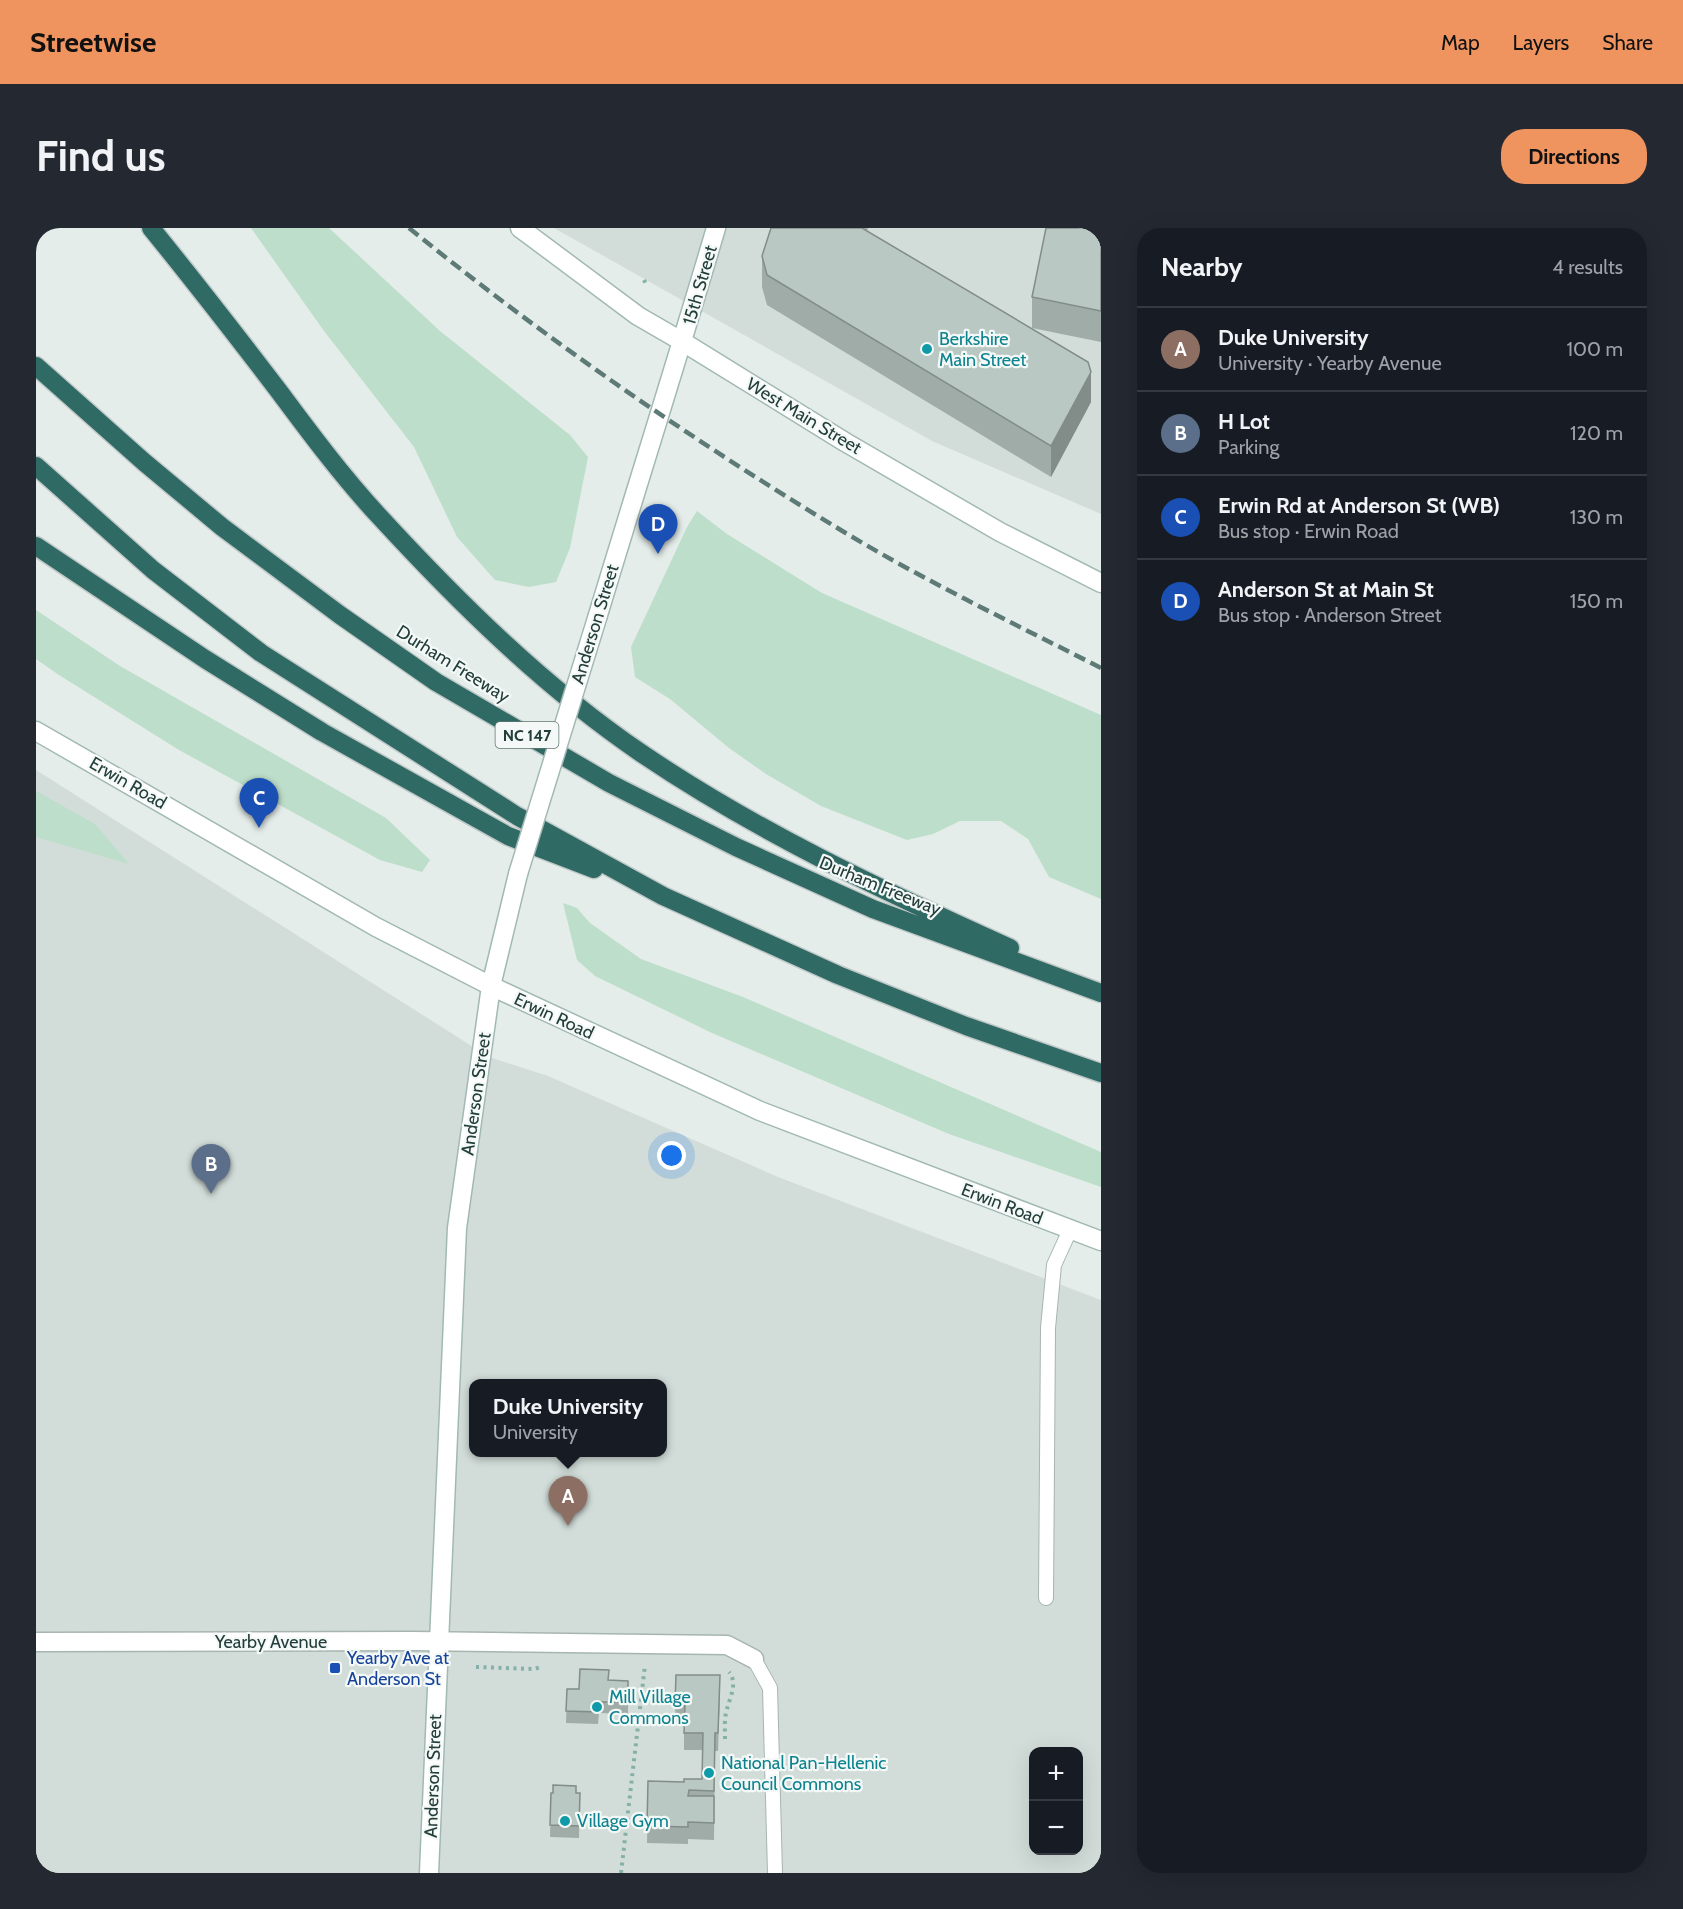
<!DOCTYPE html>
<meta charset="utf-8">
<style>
body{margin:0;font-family:Cabin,sans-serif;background:#242831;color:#f1f3f6}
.controls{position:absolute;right:18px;bottom:18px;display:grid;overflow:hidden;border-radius:12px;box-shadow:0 6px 24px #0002}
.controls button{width:54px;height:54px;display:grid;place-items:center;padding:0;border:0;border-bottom:2px solid #363941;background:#171b24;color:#f1f3f6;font:30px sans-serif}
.you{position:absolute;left:636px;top:928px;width:21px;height:21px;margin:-15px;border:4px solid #fff;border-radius:50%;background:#1a73e8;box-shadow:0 0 0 9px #1a73e833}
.badge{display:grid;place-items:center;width:39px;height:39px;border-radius:50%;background:#ef945f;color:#fff;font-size:20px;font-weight:700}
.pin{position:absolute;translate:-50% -50px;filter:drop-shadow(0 2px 3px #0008)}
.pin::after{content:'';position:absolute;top:32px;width:21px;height:18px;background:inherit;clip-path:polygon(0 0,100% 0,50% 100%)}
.popup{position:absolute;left:433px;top:1151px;width:198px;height:78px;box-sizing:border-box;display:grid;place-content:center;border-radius:12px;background:#171b24;filter:drop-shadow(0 2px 4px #0005);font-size:20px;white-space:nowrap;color:#9ea1a6}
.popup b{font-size:22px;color:#f1f3f6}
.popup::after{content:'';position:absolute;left:50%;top:100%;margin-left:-12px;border:12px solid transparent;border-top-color:#171b24}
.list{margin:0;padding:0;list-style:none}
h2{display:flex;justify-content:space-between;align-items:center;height:78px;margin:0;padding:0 24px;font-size:26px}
h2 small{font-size:20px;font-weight:400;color:#9ea1a6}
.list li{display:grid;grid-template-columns:39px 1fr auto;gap:18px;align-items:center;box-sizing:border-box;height:84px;padding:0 24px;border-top:2px solid #363941}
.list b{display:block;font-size:22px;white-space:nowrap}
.list p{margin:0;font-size:20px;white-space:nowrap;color:#9ea1a6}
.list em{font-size:20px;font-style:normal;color:#9ea1a6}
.map{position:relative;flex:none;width:1065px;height:1645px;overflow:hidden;border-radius:24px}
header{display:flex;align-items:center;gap:36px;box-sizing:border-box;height:84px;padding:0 30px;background:#ef945f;color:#111}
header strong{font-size:28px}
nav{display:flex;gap:33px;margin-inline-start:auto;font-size:21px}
.intro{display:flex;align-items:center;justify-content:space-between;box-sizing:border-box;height:144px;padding:0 36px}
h1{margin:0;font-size:42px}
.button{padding:15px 27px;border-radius:24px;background:#ef945f;color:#111;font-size:21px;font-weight:700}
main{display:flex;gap:36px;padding:0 36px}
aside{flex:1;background:#171b24;border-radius:24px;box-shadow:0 6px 24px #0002}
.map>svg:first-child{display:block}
</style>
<header>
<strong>Streetwise</strong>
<nav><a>Map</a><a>Layers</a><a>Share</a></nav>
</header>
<div class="intro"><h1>Find us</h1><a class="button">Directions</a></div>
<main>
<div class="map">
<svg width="1065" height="1645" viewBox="0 0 1065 1645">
<rect width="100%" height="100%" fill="#e4edea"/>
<path fill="#d2ddd9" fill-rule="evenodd" d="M518,0h547v286l-169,-73z
M0,542l453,287 59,19 230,101 323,123v573h-1065zM438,1156h188v68h-188zM998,1524h44v98h-44z"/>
<path fill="#bddeca" d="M215,0h78l111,103 130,104 18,22 -18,91 -14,34 -27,5 -34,-7 -38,-43 -43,-90 -90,-116z
M661,283l30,23 95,59 279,122v184l-52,-22 -21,-38 -27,-18h-41l-27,13 -26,6 -86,-34 -55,-32 -37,-26 -59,-49 -35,-22 -4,-30 56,-120z
M0,382l84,56 266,152 44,42 -8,12 -42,-12 -201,-110 -120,-75 -23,-16z
M0,563l59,33 34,40 -93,-27z
M527,675l14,5 13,15 51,36 102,38 358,155v35l-152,-53 -237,-101 -117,-57 -18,-16z"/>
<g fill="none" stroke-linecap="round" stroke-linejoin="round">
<defs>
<path id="lane" d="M1010,1370l2,-270 6,-63 16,-35
M718,1431l16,29 5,185"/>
<path id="street" d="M0,1414l377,-1 314,4 27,14"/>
<path id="secondary" d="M484,0l118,88 45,26 162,100 155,90 101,51
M562,387c39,-129 80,-258 118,-387
M0,503l340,196 115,59 269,125 341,130
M393,1645l28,-645 34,-242 27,-112"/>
<path id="highway" d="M115,0c43,53 85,107 127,162 32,43 64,86 100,125 80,87 165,171 263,238 115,78 242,138 369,195
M0,138l108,96 78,65 118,88 96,67 173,101 127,64 137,62 228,84
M0,238l117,104 108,83 256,163 146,80 175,79 128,51 135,47
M0,318l169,113 117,73 186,104 86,33"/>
</defs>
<use href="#lane" stroke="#a6b5b2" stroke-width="16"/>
<use href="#street" stroke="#a6b5b2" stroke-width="21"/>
<use href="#secondary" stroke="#a2b9b3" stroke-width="21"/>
<use href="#highway" stroke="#c1c9c8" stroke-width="21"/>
<path stroke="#85b0a8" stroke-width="4" stroke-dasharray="3 4.5" stroke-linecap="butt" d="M608,52l2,4
M440,1439l58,2 7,-2
M689,1511c0,-10 -1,-21 2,-30 3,-12 11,-26 2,-37
M585,1645l24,-208"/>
<use href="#lane" stroke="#fff" stroke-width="14"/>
<use href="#street" stroke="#fff" stroke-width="18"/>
<use href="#secondary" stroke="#fff" stroke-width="18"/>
<use href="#highway" stroke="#2f6a65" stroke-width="18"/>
<path stroke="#5e7a76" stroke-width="4.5" stroke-dasharray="12 6" stroke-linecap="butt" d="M373,0c138,112 283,212 435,304 83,50 171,92 257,136"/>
<defs>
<path id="secondary-bridge" d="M482,646l80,-259"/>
</defs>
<use href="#secondary-bridge" stroke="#a2b9b3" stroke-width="21" stroke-linecap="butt"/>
<use href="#secondary-bridge" stroke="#fff" stroke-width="18"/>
</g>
<path fill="#9faca8" d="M735,0h97l-1,3 224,171 -40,75 -284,-172 -5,-18v-31z
M1065,0v114l-69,-14v-31z
M640,1447l44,17 -2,59h-3l-1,89 -26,-1v5l-41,-1 1,-62 36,1 18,-3 1,-29h-19v-28h-9z
M573,1452l19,1v33l-29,-1 -1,11 -32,-1 1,-34h12z
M515,1565h29l-1,45 -29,-1z"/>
<path fill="#828c88" d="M1055,144v30l-40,75v-31z"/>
<path fill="#b9c8c3" stroke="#828c88" stroke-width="1.5" d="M735,0h91l226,134 3,10 -40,74 -284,-171 -5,-19z
M1010,0h55v83l-69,-14z
M544,1441l29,1 -1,10 20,1v21h-29l-1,10 -32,-1 1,-22h12z
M640,1447h44l-2,58h-3l-1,58 -25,-1 -1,6h26v27l-26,-1v5l-41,-1 1,-45 36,1v-3h18l1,-46h-19l1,-28h-10z
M517,1557l23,1v7h4l-1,33 -29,-1 1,-32h2z"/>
<g fill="#0f9aa8" stroke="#f4f9f7" stroke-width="2">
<circle cx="891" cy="121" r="6"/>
<circle cx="561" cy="1479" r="6"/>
<circle cx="673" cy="1545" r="6"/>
<circle cx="529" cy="1593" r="6"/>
</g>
<rect fill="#1a4fb4" stroke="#f4f9f7" stroke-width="2" x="293" y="1434" width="12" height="12" rx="3"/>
<g text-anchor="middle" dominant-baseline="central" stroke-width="4.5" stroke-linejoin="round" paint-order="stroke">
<rect fill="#f4f9f7" stroke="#627673" stroke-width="1.5" x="459.5" y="494" width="63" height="26" rx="4.5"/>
<g font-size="16" font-weight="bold" fill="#233e3a">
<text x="491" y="507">NC 147</text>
</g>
<g font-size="18" fill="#233e3a" stroke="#f4f9f7">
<text transform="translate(664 57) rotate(-74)">15th Street</text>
<text transform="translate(768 188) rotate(31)">West Main Street</text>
<text transform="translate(559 396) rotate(-73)">Anderson Street</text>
<text transform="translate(417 436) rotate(32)">Durham Freeway</text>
<text transform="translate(92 555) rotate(30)">Erwin Road</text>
<text transform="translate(844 658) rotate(22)">Durham Freeway</text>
<text transform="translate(518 788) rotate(25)">Erwin Road</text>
<text transform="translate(440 866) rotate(-82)">Anderson Street</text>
<text transform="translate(966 976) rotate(21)">Erwin Road</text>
<text x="235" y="1414">Yearby Avenue</text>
<text transform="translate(397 1548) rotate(-88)">Anderson Street</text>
</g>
<g font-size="18" fill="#0d838f" stroke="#f4f9f7" text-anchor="start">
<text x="903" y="111">Berkshire<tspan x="903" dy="21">Main Street</tspan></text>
<text x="573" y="1469">Mill Village<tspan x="573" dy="21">Commons</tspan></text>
<text x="685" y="1535">National Pan-Hellenic<tspan x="685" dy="21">Council Commons</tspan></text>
<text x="541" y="1593">Village Gym</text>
</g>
<g font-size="18" fill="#164399" stroke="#f4f9f7" text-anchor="start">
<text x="311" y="1430">Yearby Ave at<tspan x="311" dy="21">Anderson St</tspan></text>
</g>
</g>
</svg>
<div class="controls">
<button>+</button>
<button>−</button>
</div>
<div class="you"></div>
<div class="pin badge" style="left:532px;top:1298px;background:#8d6e63">A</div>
<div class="popup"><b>Duke University</b>University</div>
<div class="pin badge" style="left:175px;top:966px;background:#5c6f8a">B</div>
<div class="pin badge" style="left:223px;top:600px;background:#1a4fb4">C</div>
<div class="pin badge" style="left:622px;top:326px;background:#1a4fb4">D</div>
</div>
<aside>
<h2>Nearby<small>4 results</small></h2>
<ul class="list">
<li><span class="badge" style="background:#8d6e63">A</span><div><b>Duke University</b><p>University · Yearby Avenue</p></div><em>100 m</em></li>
<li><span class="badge" style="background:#5c6f8a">B</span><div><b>H Lot</b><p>Parking</p></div><em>120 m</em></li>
<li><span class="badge" style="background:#1a4fb4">C</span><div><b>Erwin Rd at Anderson St (WB)</b><p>Bus stop · Erwin Road</p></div><em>130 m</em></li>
<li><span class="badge" style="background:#1a4fb4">D</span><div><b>Anderson St at Main St</b><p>Bus stop · Anderson Street</p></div><em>150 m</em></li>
</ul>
</aside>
</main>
